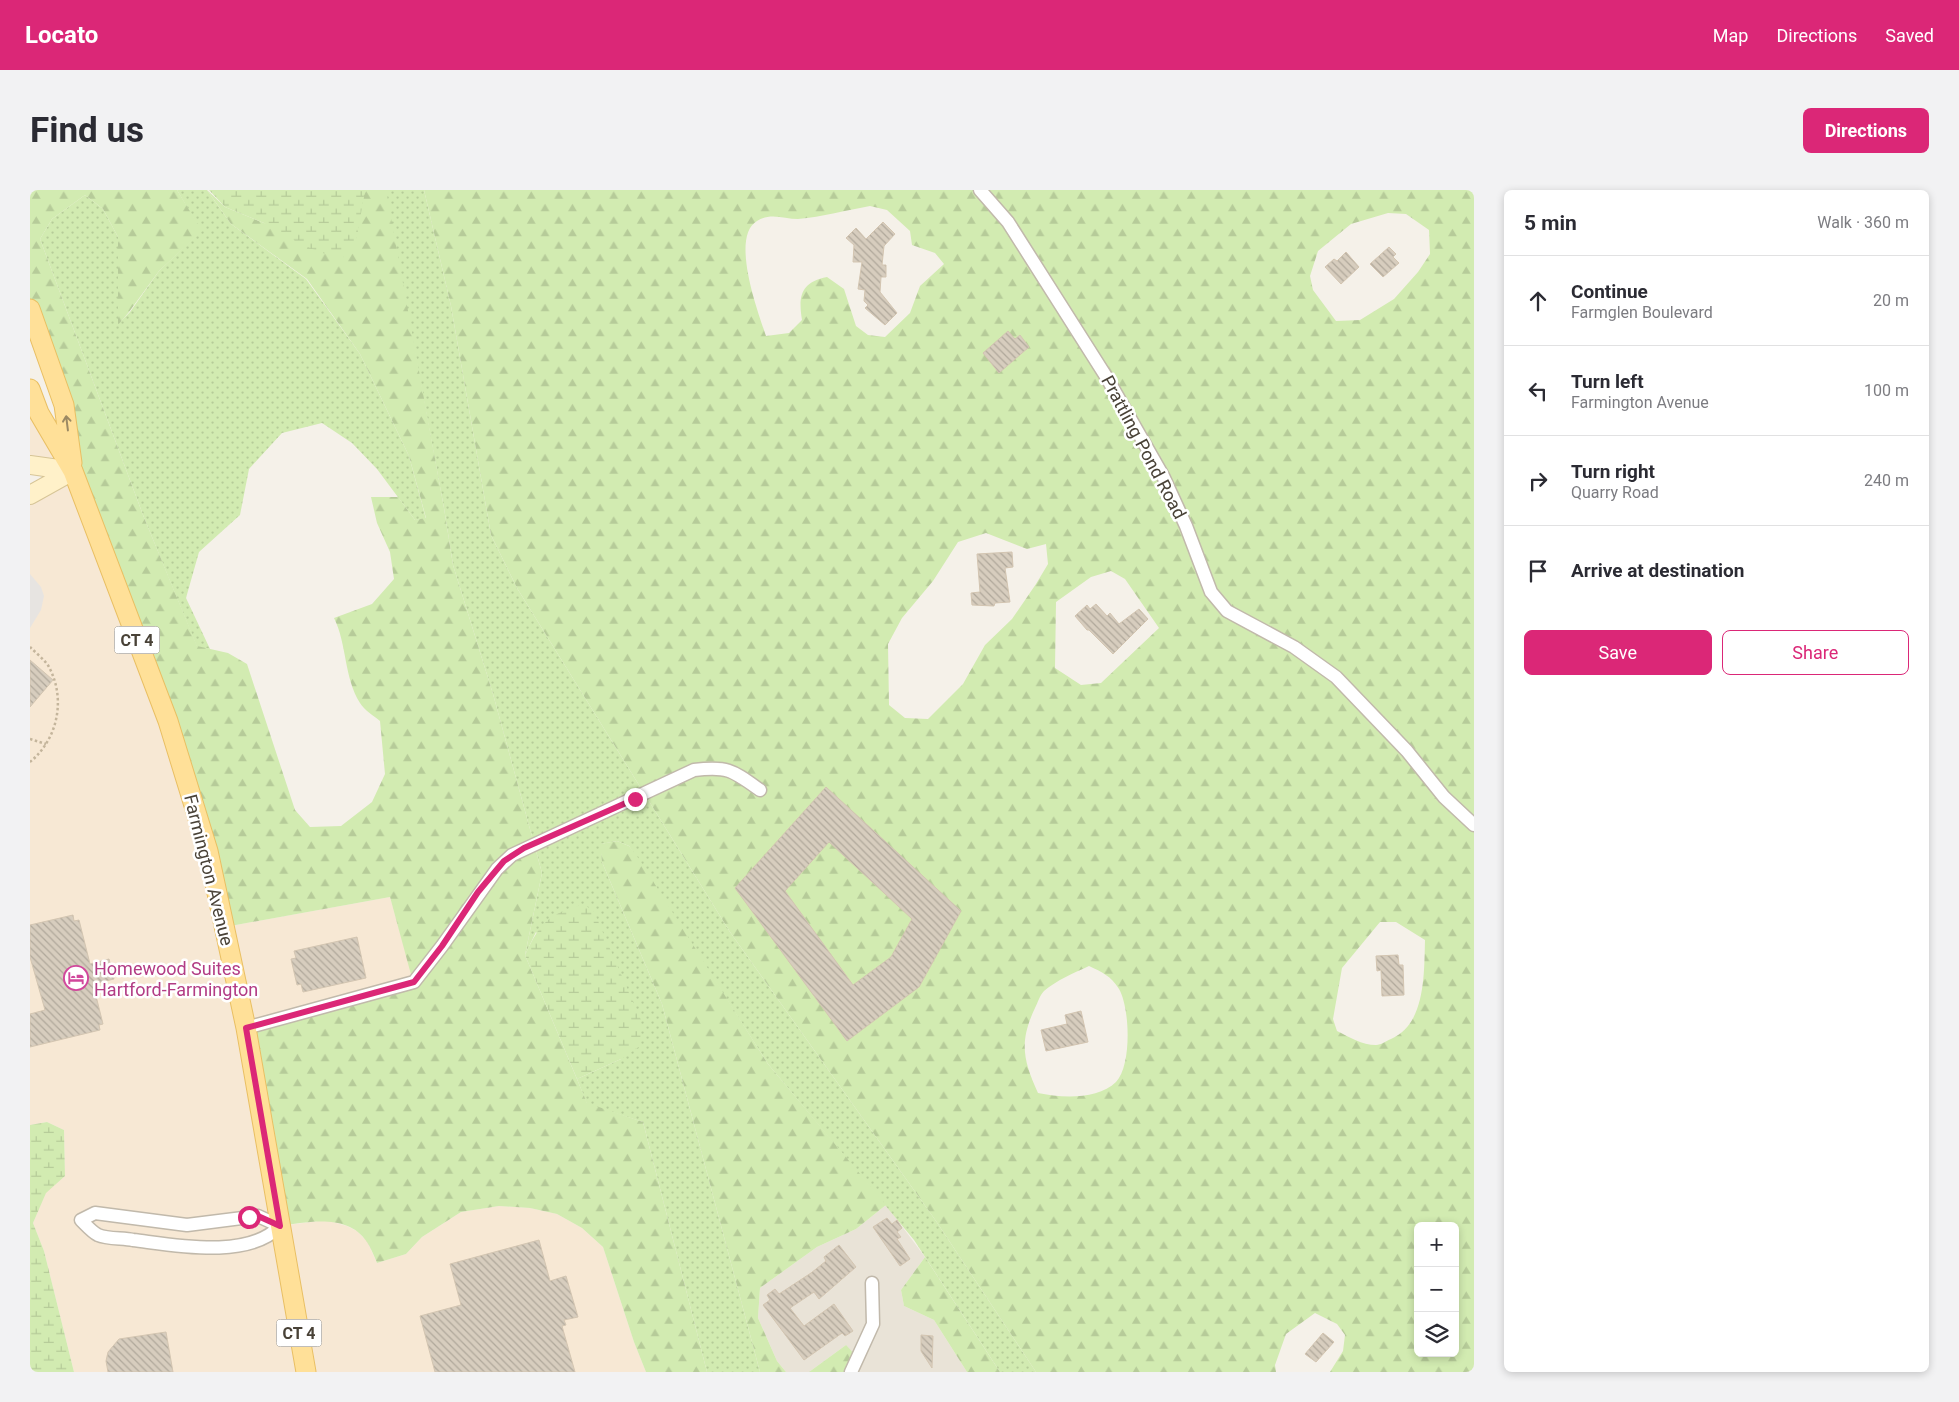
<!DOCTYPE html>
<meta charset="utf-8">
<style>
body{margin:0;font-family:Roboto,sans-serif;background:#f2f2f3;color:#2b2b33}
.controls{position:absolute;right:15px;bottom:15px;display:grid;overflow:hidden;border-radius:8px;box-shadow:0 2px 8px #0003}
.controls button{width:45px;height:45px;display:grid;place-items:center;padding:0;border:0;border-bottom:1px solid #e1e1e2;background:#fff;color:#2b2b33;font:25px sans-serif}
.stop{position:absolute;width:15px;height:15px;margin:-11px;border:4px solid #db2777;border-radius:50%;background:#fff}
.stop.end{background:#db2777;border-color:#fff;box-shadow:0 1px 5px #0008}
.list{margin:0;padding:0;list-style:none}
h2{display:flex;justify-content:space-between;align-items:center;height:65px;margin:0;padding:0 20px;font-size:21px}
h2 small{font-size:16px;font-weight:400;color:#7c7c81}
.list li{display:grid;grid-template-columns:32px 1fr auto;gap:15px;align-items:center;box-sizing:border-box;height:90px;padding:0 20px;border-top:1px solid #e1e1e2}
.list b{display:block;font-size:19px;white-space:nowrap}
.list p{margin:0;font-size:16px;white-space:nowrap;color:#7c7c81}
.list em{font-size:16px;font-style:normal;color:#7c7c81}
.actions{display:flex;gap:10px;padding:15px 20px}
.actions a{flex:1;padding:11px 0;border:1px solid #db2777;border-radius:8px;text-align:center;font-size:18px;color:#db2777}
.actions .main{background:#db2777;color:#fff}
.icon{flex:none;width:28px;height:28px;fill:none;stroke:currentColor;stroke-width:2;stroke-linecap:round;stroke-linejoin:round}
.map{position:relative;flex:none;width:1444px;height:1182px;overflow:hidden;border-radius:8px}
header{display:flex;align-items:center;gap:30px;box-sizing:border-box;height:70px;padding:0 25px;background:#db2777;color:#fff}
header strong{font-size:24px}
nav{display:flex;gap:28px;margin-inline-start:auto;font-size:18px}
.intro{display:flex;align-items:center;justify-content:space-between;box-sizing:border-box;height:120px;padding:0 30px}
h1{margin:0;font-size:35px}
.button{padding:12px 22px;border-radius:8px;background:#db2777;color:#fff;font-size:18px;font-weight:700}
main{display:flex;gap:30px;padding:0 30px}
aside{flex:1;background:#fff;border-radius:8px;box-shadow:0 2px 8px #0003}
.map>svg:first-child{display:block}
</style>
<header>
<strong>Locato</strong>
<nav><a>Map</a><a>Directions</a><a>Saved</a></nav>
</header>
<div class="intro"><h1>Find us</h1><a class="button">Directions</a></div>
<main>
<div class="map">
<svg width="1444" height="1182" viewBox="0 0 1444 1182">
<defs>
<pattern id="grass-dots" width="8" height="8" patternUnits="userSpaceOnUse" patternTransform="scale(1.25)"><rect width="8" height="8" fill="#d2ebb1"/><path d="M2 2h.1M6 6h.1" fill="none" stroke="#b6cb99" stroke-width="1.8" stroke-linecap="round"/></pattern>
<pattern id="forest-firs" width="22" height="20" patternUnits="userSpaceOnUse" patternTransform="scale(1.25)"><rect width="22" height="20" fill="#d2ebb1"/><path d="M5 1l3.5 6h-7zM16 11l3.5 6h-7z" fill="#b6cb99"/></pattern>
<pattern id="wetland-marsh" width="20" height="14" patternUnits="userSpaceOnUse" patternTransform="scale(1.25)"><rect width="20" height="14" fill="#d2ebb1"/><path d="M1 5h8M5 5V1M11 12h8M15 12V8" fill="none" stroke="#b6cb99"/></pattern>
<pattern id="building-back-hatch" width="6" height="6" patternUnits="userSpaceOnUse" patternTransform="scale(1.25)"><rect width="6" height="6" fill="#d7cdbe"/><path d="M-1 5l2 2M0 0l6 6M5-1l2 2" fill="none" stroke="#b0a89b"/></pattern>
</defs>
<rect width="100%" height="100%" fill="#f5f1e9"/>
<path fill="#e9e3d7" d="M856,1015l39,52 -24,33 3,16 30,14 33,52h-116l-5,-27 -37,27h-23l-9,-11 -19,-43 2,-30 57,-41 39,-18z"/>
<path fill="#f7e8d4" d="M0,199l9,24 34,58 95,250 40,130 17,76 165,-30 24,85 -168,46 34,198 46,-6 21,6 10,5 10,10 10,22 29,-9 16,-17 39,-25 38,-6 31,2 27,6 25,14 21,19 31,95 12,30h-572l-30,-121 -11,-28 13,-31 19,-16 -1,-46 -17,-8 -17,3v-630l42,-24 -42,-6z"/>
<path fill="url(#grass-dots)" d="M147,0h30l24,34 75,55 54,75 49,102 17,63 -11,1 -38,-51 -25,-26 -30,-20 -40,10 -33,36 -9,46 -41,37 -13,46 24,51 -13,-2 -54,-132 -103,-276 12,-20 33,-24 18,14 15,28v87l12,-12 29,-41 42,-40z
M208,0h186l27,116 40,229 26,53 213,344 206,289 100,151h-36l-86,-132 -146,-176 -139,-218 -12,-5 -16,3 1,18 60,142 98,368h-53l-64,-250 -56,-18 -10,-25 44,-20 -85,-127 -11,23 17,-82 -49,-179 -40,-129 -9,-57 -33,-177z"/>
<path fill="url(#forest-firs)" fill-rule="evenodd" d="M0,0h147l25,41 -43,40 -30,41 -11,13v-88l-15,-28 -18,-14 -33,24 -12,20 103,276 54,131 31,7 19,11 48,146 15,17 31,-1 31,-24 13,-28 -5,-53c-6,-5 -16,-11 -20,-18 -16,-25 -13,-59 -26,-85l38,-14 22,-25 -4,-27 -13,-29 -6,-26h27l17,23 11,-2 -17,-62 -49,-102 -53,-75 -76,-55 -24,-34 18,17 39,16 92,19 9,-52h21l58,318 9,57 40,129 49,179 -17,82 62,148 56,19 64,250h-61l-12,-30 -31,-95 -21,-19 -25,-14 -27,-6 -31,-2 -38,6 -39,25 -16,17 -29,9c-3,-7 -6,-15 -10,-21 -19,-29 -59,-20 -87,-16l-34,-198 167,-46 -23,-85 -165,30 -17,-76 -135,-380 -43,-162z
M394,0h1050v1182h-144l13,-21 2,-16 -8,-11 -22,-11 -29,21 -11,31 1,7h-240l-100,-151 -206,-289 -213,-344 -26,-53 -40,-229zM840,16l17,4 23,21 2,14 23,8 9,11 -24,22 -10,27 -25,24 -17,-2 -12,-9 -12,-37 -17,-12c-26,5 -29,19 -25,43l-13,13 -23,3c-8,-24 -36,-99 -9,-115 14,-9 27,-2 41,-2 24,-2 49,-9 72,-13zM1358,23l18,1 23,16 1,24 -12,18 -24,27 -34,21 -24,1 -23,-31 -3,-14 8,-25 33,-27zM956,343l41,16 19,-5 2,20 -12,20 -24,35 -27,26 -22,39 -35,35 -23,-1 -16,-13 -1,-61 14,-26 31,-37 25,-39zM1081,381l14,8 34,49 -58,55 -20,2 -26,-17 1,-66 35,-25zM1350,732h16l29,18c-1,33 1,84 -34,99 -5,2 -10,6 -15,6 -14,0 -27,-8 -39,-14l-4,-12 9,-51zM1059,776c13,6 22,10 30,23 11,19 13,76 -3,93 -18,18 -55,16 -78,11 -15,-33 -19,-51 -3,-85 3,-6 5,-13 9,-17 13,-11 30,-18 45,-25zM1388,1036h37v127h-37z
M587,651l12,5 10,13 129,205 118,141 -30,24 -39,18 -57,41 -2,30 19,43 9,11h-26l-98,-368 -60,-142 -2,-18z
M895,1067l75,115h-33l-33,-52 -30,-14 -3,-16z
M816,1155l12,13 -7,14h-42z"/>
<path fill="url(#wetland-marsh)" d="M179,0h156l-9,52 -15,18 -39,-15 -38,-22 -39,-16z
M554,714l10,8 47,108 -1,26 -19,13 -44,20 -52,-124c16,-34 23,-40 59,-51z
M17,932l17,8 1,46 -19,17 -13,30 11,28 30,121h-44v-247z"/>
<path fill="#e7e4e1" d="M0,384l11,13 3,9 -3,14 -11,18z"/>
<path fill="url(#building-back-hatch)" stroke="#d3c5b1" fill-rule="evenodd" d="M853,32l12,12 -11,12 -2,19h4v12h-5l-1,15 17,21 -12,12 -20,-17 3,-3 -4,-4 1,-11 -7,-1 4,-27h-9l1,-17 -8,-7 10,-10 10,11z
M1359,57l7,7 -3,3 6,6 -16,14 -13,-13z
M1316,62l13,15 -18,17 -16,-17 9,-8 3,2z
M978,141l7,8 5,-4 9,12 -30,26 -16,-20z
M982,362l1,15 -8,1 5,34 -15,1 -1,3 -22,-1 -1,-12 9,-1 -3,-38z
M1066,414l11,12 3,-3 9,11 20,-15 9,10 -35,35 -24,-24h-2l-12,-14 12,-11 3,4z
M0,470l23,20 -23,27z
M796,597l135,124 -42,76 -72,54 -112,-153zM799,652l83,77 -21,38 -38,28 -68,-94z
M43,725l1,6 5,-1 11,44 19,-5 5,20 -21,5 10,40 -4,1 1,5 -70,17v-33l15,-4 -15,-53v-32z
M327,747l9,41 -63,14 -2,-8 -4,1 -6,-26 5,-1 -2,-7z
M1368,765l1,10h4l1,30 -22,1 -1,-26 -4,1 -1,-15z
M1051,821l7,31 -42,9 -5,-21 26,-6 -2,-9z
M857,1028l5,6 5,-4 5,8 -5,4 4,5 -4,2 13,20 -10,7 -27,-39z
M509,1050l11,41 16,-5 12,41 -14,3 2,5 -4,1 13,46h-140l-15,-56 41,-11 -11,-41z
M809,1055l17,22 -37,32 -5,-7 -24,16 14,18 30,-22 19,27 -8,5 -3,-3 -38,27 -41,-55 7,-5 -3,-5 8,-6 4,5 32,-21 15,-12 -2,-4z
M136,1142l7,40h-65l-2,-11 2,-9 11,-13z
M1293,1143l11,9 -18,20 -11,-8z
M891,1145l12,1 -1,32 -11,-17z"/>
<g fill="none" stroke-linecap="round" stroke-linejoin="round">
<defs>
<path id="minor" d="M950,0l28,32 99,156 56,98 23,50 25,66 16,19 67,36 42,30 71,74 37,46 30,28
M216,838l168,-46 28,-36 55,-77 15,-14 182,-85c34,-4 38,0 66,20
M65,1023l92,12 71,-9 22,10c-32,34 -106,19 -147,14 -10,-2 -26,-1 -35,-5 -6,-3 -12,-10 -17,-15z
M821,1182l22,-48 -1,-41"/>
<path id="secondary" d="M0,275l43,6
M0,305l43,-24"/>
<path id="primary" d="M0,119l34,96 8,58
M0,199l9,24 34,58 95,250 40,130 38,177 60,344"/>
</defs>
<use href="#minor" stroke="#c1b9ab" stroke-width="15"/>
<use href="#secondary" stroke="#d7c597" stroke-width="20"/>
<use href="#primary" stroke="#e9bf63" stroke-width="21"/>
<path stroke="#c4b59c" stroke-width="2.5" stroke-dasharray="2.5 2.5" stroke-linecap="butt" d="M0,457c6,6 15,13 19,20 17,32 9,72 -19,95
M0,549l16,5"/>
<use href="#minor" stroke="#fff" stroke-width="12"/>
<use href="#secondary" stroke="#fff1c9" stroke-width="18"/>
<use href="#primary" stroke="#ffe098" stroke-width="19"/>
</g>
<defs><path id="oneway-shaft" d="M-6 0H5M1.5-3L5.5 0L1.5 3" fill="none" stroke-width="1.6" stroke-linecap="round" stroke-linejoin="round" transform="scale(1.25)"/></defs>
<use stroke="#9b8963" href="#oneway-shaft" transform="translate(37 233) rotate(-97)"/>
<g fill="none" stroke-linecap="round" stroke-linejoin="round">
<path stroke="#db2777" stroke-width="6" d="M219,1027l9,-1 22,10 -34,-198 168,-46 28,-36 36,-54 26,-31 20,-13 111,-49"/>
</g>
<defs>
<symbol id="hotel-ring" viewBox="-11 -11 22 22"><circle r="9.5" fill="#fff" stroke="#d1479c" stroke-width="1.5"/><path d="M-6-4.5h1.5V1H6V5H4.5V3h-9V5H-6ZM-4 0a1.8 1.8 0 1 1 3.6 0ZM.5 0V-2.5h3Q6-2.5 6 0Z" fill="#d1479c"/></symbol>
</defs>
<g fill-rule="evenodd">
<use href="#hotel-ring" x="32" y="774" width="28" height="28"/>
</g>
<g text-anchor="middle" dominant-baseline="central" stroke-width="5" stroke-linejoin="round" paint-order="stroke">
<g fill="#fff" stroke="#807b73" stroke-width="1">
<rect x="84.5" y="436.5" width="45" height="27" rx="4"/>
<rect x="246.5" y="1129.5" width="45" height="27" rx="4"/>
</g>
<g font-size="16" font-weight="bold" fill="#494237">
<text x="107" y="450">CT 4</text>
<text x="269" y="1143">CT 4</text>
</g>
<g font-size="18" fill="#494237" stroke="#fff">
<text transform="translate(1114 257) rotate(62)">Prattling Pond Road</text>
<text transform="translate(179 680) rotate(76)">Farmington Avenue</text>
</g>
<g font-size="18" fill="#b23c85" stroke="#fff" text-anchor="start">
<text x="64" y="778">Homewood Suites<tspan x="64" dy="21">Hartford-Farmington</tspan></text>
</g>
</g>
</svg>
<div class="controls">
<button>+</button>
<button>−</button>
<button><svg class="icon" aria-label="layers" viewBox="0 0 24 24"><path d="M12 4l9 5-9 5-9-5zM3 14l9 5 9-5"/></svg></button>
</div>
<div class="stop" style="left:219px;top:1027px"></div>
<div class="stop end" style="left:605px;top:609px"></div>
</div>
<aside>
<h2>5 min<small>Walk · 360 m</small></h2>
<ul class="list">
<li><svg class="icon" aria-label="ahead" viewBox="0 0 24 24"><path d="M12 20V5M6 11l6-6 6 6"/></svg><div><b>Continue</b><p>Farmglen Boulevard</p></div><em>20 m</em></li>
<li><svg class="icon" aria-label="left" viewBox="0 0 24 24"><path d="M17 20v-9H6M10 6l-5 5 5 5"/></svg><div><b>Turn left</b><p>Farmington Avenue</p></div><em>100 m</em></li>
<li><svg class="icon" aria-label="right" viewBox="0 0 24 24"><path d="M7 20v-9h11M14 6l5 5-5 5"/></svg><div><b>Turn right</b><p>Quarry Road</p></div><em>240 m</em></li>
<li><svg class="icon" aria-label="arrive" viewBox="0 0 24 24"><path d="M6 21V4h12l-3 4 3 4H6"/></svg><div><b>Arrive at destination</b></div></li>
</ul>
<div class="actions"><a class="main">Save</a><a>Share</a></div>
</aside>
</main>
